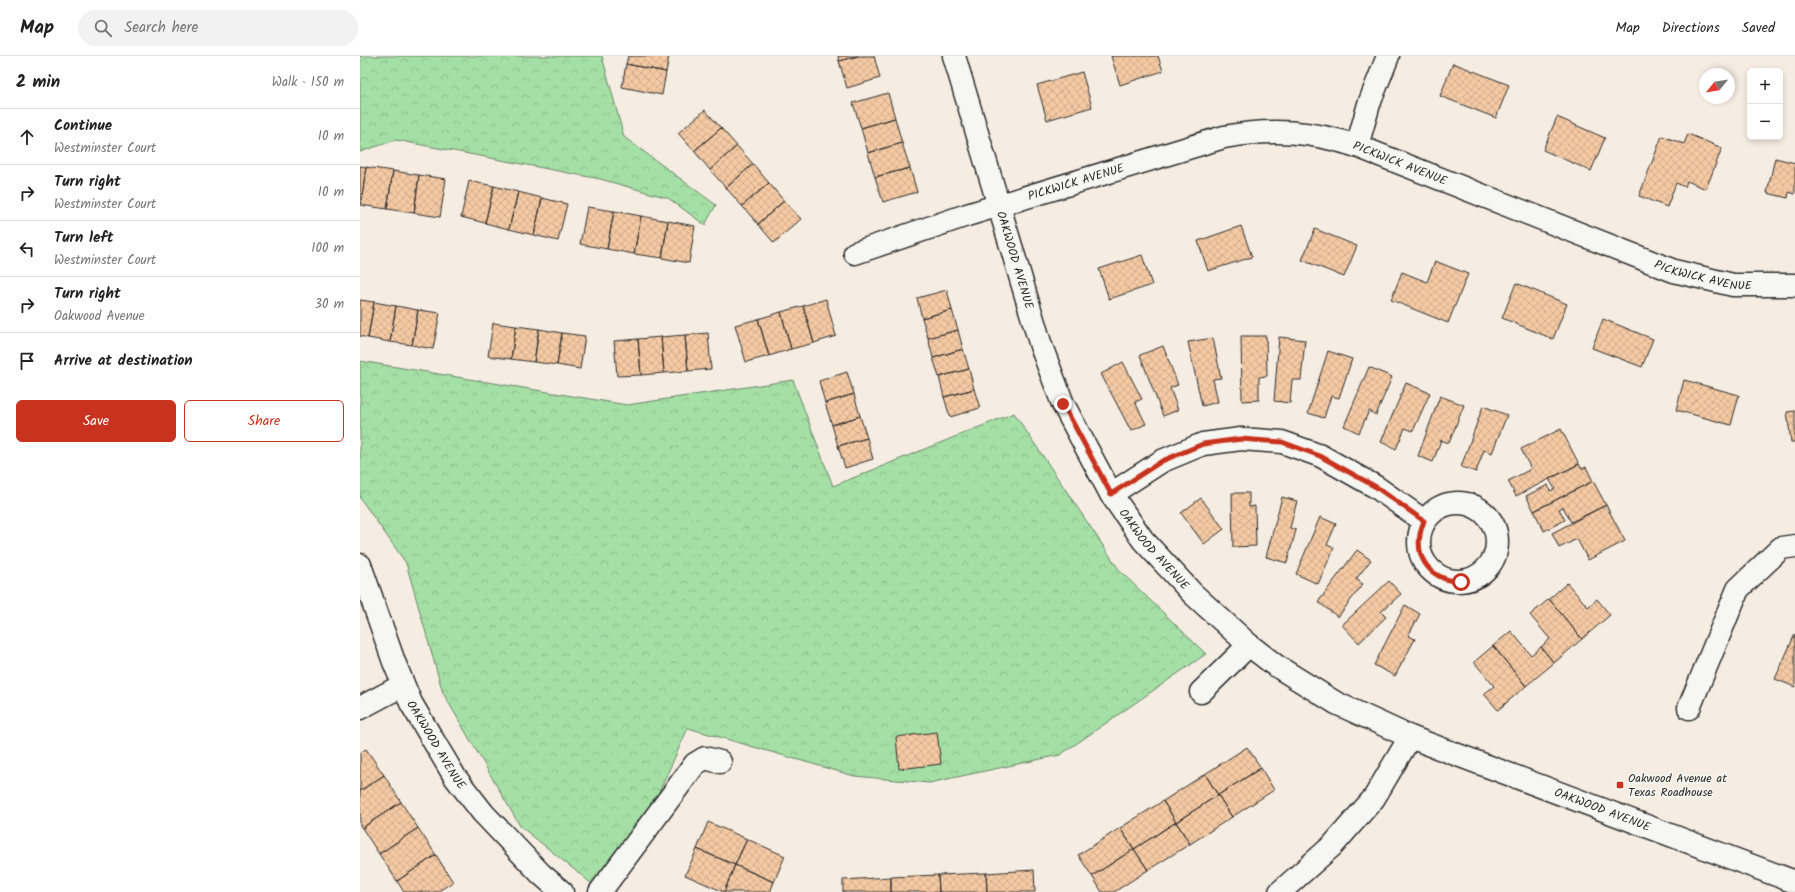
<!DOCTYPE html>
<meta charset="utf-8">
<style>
body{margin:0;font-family:Kalam,sans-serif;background:#f2f2f2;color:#222}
.controls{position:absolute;right:12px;top:12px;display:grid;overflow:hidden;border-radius:6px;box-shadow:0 2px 6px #0003}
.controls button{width:36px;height:36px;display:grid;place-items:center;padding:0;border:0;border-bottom:1px solid #e0e0e0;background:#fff;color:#222;font:20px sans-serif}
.compass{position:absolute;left:1339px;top:12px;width:36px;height:36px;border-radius:50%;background:#fff;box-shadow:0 2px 6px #0003;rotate:240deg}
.stop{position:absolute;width:12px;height:12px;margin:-9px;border:3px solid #c8321e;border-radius:50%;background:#fff}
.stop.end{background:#c8321e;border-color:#fff;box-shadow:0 1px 4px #0008}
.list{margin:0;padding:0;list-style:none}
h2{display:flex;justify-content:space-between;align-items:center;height:52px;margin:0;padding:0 16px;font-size:17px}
h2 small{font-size:13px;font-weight:400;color:#767676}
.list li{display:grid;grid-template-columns:26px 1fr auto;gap:12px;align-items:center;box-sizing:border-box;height:56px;padding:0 16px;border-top:1px solid #e0e0e0}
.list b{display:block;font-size:15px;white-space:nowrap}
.list p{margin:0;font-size:13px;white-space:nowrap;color:#767676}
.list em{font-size:13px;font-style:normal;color:#767676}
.actions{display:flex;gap:8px;padding:12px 16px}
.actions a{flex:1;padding:9px 0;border:1px solid #c8321e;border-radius:6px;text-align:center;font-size:14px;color:#c8321e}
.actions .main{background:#c8321e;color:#fff}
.icon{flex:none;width:22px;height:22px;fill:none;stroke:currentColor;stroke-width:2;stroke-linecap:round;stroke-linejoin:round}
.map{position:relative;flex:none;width:1435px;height:836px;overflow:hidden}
header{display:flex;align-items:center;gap:24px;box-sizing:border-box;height:56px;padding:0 20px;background:#fff;border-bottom:1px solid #e0e0e0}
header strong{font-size:19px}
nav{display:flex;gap:22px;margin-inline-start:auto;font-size:14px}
.search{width:280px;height:36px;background:#f2f2f2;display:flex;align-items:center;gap:10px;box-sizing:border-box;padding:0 14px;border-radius:22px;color:#767676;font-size:15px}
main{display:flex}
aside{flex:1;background:#fff}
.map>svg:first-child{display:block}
</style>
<header>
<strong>Map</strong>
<div class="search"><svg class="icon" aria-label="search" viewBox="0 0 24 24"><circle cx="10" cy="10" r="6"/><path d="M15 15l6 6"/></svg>Search here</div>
<nav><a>Map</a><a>Directions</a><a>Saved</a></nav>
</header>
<main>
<aside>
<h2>2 min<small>Walk · 150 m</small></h2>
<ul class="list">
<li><svg class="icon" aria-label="ahead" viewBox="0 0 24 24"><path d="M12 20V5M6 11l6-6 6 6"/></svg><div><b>Continue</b><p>Westminster Court</p></div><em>10 m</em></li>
<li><svg class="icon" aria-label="right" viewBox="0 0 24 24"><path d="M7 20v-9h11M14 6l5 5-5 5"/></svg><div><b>Turn right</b><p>Westminster Court</p></div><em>10 m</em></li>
<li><svg class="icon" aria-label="left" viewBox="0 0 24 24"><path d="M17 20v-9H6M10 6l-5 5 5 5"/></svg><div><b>Turn left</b><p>Westminster Court</p></div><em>100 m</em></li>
<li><svg class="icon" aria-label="right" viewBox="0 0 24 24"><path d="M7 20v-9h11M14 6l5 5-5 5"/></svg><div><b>Turn right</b><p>Oakwood Avenue</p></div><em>30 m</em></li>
<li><svg class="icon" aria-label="arrive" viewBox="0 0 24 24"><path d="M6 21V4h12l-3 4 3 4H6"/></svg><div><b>Arrive at destination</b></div></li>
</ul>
<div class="actions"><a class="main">Save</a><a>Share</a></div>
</aside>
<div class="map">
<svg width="1435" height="836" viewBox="0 0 1435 836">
<defs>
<pattern id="forest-crowns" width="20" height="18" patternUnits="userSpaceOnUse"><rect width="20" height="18" fill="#a4dfa5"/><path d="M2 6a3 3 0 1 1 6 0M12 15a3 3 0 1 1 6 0" fill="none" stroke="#8dc08e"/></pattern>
<pattern id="building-cross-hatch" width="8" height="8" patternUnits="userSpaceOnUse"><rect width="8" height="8" fill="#f4c9a3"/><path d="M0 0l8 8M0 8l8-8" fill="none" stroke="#d1ad8c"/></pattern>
</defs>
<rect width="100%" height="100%" fill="#f6ede2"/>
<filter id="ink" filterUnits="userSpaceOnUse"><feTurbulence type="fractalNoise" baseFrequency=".025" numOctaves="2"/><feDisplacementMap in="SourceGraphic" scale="8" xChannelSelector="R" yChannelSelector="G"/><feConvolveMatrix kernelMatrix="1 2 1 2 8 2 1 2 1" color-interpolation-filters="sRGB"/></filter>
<g filter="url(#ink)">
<path fill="url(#forest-crowns)" stroke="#688568" d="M0,0h242l22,81 92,68 -11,20 -37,-27 -68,-19 -204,-39 -36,12z
M0,305l267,44 166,-25 40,106 181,-73 106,158 86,83 -146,101 -131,28 -75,-7 -166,-48 -74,164h-12l-82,-66 -77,-133 -37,-130 -46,-65z"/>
<path fill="url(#building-cross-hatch)" stroke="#2b2b2b" d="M268,0h41l-3,16 -40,-8z
M478,0h20l-19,5z
M498,0h16l6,22 -33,10 -8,-27z
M751,0h47l5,15 -43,14z
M1093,7l56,22 -13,33 -56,-22z
M266,8l40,8 -4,23 -40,-8z
M722,16l10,35 -45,13 -10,-35z
M528,37l7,25 -34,10 -8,-25z
M345,54l16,18 -27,23 -16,-18z
M1197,61l48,21 -14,33 -48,-21z
M535,62l7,25 -34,10 -7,-25z
M361,72l16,18 -27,24 -16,-19z
M1328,78l34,14 -16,41 -19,-8 -2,6 -9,-4 -9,24 -28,-11 23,-60 22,8z
M542,87l8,25 -35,9 -7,-24z
M377,90l16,18 -27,24 -16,-18z
M1415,102l20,5v31l-6,-2 -1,6 -21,-5z
M393,108l16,19 -27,23 -16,-18z
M0,110l6,1 -5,38h-1z
M6,111l27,4 -6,38 -26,-4z
M550,112l7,24 -34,10 -8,-25z
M33,115l26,4 -5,38 -27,-4z
M59,119l27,4 -6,38 -26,-4z
M109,125l25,5 -9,37 -24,-6z
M409,127l15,18 -26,23 -16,-18z
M134,130l24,6 -9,37 -24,-6z
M158,136l24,6 -8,37 -25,-6z
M182,142l25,6 -9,37 -24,-6z
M424,145l17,18 -27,24 -16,-19z
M227,151l27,4 -7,38 -27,-5z
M254,155l27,5 -7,38 -27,-5z
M281,160l27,5 -6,37 -28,-4z
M308,165l27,5 -6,37 -27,-5z
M881,170l11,31 -44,14 -10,-30z
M955,173l42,17 -13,31 -42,-17z
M782,199l10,30 -43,14 -10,-30z
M1075,205l33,13 -20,49 -57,-23 11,-28 25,10z
M1156,227l51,21 -14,35 -51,-21z
M587,234l5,20 -30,8 -5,-20z
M466,243l10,37 -22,7 -11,-37z
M0,244l14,2 -6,36 -8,-2z
M14,246l22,4 -6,36 -22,-4z
M36,250l22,4 -6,35 -22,-3z
M443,250l11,37 -23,6 -10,-37z
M58,254l22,3 -7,36 -21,-4z
M592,254l6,20 -30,8 -6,-20z
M421,256l10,37 -22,7 -11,-37z
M398,263l11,37 -23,6 -11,-37z
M1243,263l50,20 -11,28 -50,-19z
M133,267l23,3 -5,33 -23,-3z
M156,270l23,3 -5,33 -23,-3z
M179,273l23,4 -5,32 -23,-3z
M598,274l5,19 -30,9 -5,-20z
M202,277l23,3 -5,33 -23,-4z
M348,277l3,36 -23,2 -3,-36z
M325,279l3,36 -24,2 -3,-36z
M881,280h25l1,40 -8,1v23l-17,1z
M301,281l3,36 -23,2 -3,-36z
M919,281l26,3 -4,40h-9l-2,23 -16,-2z
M853,282l8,40 -8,1 5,23 -16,4 -14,-64z
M278,283l3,36 -24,1 -3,-35z
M803,290l15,39 -8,3 8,22 -15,6 -23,-61z
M603,293l6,20 -30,8 -6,-19z
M968,295l24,8 -13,39 -8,-2 -7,22 -16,-5z
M763,306l19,37 -7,3 11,22 -15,7 -30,-57z
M1009,311l23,10 -16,38 -7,-4 -10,22 -15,-7z
M609,313l5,20 -30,8 -5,-20z
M487,316l7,22 -29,9 -6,-22z
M1324,324l55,15 -8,30 -55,-15z
M1046,327l24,10 -17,38 -8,-3 -9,21 -15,-7z
M614,333l6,19 -30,9 -6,-20z
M494,338l6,22 -28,9 -7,-22z
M1080,340l24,9 -15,38 -8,-3 -8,22 -15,-6z
M1123,350l24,9 -15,38 -8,-3 -8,22 -15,-5z
M1435,355v31h-4l-4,-30z
M500,360l7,22 -29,8 -6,-21z
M1201,373l18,35 -63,32 -8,-15 23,-12 -10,-20z
M507,382l6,21 -28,9 -7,-22z
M1219,408l3,5 4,-2 7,14 -59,30 -8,-15 22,-11 2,6 5,-2 -6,-10z
M1233,425l13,24 -35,17 -8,-15 -4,2 6,11 -21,11 -10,-20z
M872,437h17v14l6,-1 1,40 -23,1z
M922,441l15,4 -7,27 6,2 -9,33 -21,-6z
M841,442l23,31 -20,15 -23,-31z
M1246,449l19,36 -37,19 -11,-21 -18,9 -7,-15z
M960,461l16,7 -9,21 7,3 -16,36 -22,-10z
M997,494l14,10 -15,19 7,5 -25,33 -20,-15z
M1029,525l12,13 -20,18 5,5 -27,26 -17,-18z
M1207,527l21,24 9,-8 13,16 -28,24 -33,-40z
M1189,543l33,40 -28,24 -13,-16 9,-8 -20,-24z
M1045,549l15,9 -12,22 7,3 -20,37 -21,-11z
M1151,575l20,24 10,-8 13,16 -28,23 -33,-40z
M1435,578v53l-20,-8z
M1133,590l33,40 -28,24 -14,-16 10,-8 -20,-24z
M577,676l4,32 -42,5 -3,-32z
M887,691l14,21 -43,27 -13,-21z
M6,693l18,26 -24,16v-38z
M901,712l13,22 -42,27 -14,-22z
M845,718l13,21 -42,27 -13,-21z
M24,719l17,27 -39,26 -2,-3v-34z
M858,739l14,22 -42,27 -14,-22z
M803,745l13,21 -42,27 -14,-21z
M41,746l17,26 -39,26 -17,-26z
M348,766l39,17 -12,26 -38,-16z
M816,766l14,22 -42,26 -14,-21z
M58,772l18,27 -39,26 -18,-27z
M760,772l14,21 -42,27 -14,-21z
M387,783l38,17 -11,26 -39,-17z
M337,793l38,16 -11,27 -39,-17z
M774,793l14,21 -34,22h-12l-10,-16z
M76,799l17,27 -16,10h-33l-7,-11z
M375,809l39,17 -4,10h-46z
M674,814l1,22h-48l-1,-19z
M626,817l1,19h-48l-1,-17z
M578,819l1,17h-48v-15z
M531,821v15h-48v-12z"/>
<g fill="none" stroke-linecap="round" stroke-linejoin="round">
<defs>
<g id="minor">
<path id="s1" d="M594,0l87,290 22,58 48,90 32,46 49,53 57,52 26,20 61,38 74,34 385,145"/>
<path d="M997,90l12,-42 19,-48"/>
<path id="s2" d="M495,197l112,-38 257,-78c48,-9 87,-6 133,9l317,125 59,14h62"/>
<path d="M751,438l51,-33 41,-17 38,-5 41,3 39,14 55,31 48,34"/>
<circle cx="1098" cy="486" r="39"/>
<path id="s3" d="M0,509l34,97 17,41 44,74 28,36 58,61 21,18"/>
<path d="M841,636l48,-47"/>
<path d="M0,652l43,-23"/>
<path d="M1329,652l49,-119 43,-41 14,-2"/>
<path d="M240,836l95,-128 10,-6 15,4"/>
<path d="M920,836l53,-47 41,-47 36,-61"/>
</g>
</defs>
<use href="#minor" stroke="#2b2b2b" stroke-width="25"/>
<use href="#minor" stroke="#f6f6f2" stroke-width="22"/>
</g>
</g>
<g fill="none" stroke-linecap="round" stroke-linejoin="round" filter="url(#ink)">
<path stroke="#c8321e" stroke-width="5" d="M703,348l48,90 51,-33 41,-17 38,-5 41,3 38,14 56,31 48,34c-13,32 2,58 37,61"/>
</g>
<rect fill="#c8321e" stroke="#f6f6f2" stroke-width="1.5" x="1256" y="725" width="8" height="8" rx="2"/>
<g text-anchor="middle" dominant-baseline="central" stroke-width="3" stroke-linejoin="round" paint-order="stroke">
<g font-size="12" fill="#2b2b2b" stroke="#f6f6f2">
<text stroke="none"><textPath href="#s2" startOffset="568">PICKWICK AVENUE</textPath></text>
<text stroke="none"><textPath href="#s2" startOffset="232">PICKWICK AVENUE</textPath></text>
<text stroke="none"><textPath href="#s1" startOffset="213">OAKWOOD AVENUE</textPath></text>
<text stroke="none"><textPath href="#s2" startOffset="892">PICKWICK AVENUE</textPath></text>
<text stroke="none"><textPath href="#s1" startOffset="537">OAKWOOD AVENUE</textPath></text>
<text stroke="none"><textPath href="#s3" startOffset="196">OAKWOOD AVENUE</textPath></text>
<text stroke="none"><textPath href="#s1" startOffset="1064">OAKWOOD AVENUE</textPath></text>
</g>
<g font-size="12" fill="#2b2b2b" stroke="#f6f6f2" text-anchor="start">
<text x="1268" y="722">Oakwood Avenue at<tspan x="1268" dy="14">Texas Roadhouse</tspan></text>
</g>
</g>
</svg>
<div class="controls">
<button>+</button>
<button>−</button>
</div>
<svg class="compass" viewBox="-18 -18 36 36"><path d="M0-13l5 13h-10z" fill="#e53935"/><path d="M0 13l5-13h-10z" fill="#767676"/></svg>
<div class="stop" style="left:1101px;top:526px"></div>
<div class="stop end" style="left:703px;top:348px"></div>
</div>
</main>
